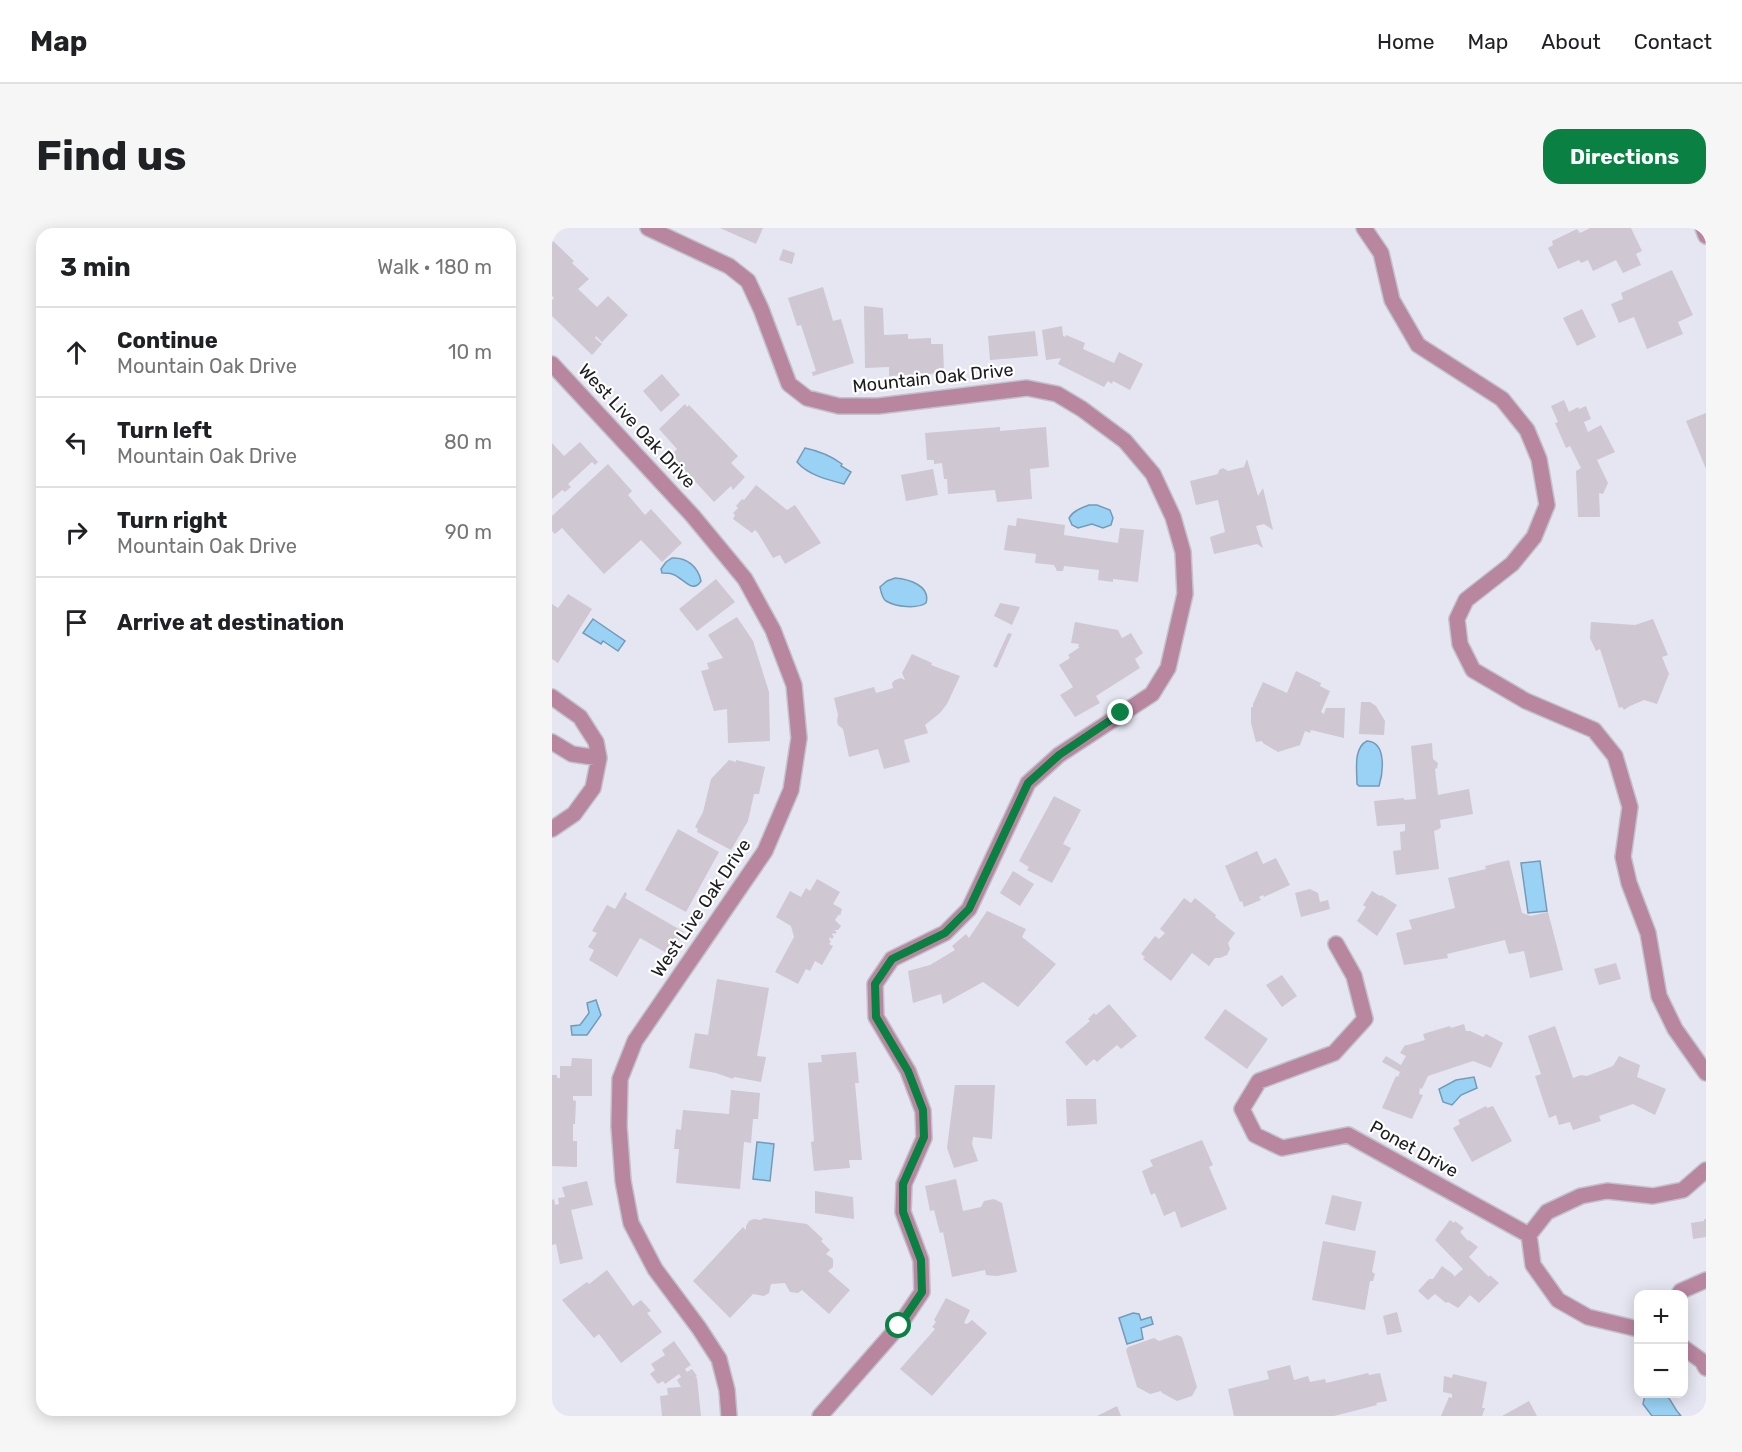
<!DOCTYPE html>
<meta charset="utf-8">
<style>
body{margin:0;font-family:Rubik,sans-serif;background:#f6f6f6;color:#202124}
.controls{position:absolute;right:18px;bottom:18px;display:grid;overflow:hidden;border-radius:12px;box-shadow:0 3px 15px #0003}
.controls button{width:54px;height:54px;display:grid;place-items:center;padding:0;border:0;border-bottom:2px solid #e0e0e0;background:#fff;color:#202124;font:30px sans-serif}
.stop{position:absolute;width:18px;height:18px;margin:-14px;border:4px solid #0b8043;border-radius:50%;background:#fff}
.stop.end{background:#0b8043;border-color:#fff;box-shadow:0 2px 6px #0008}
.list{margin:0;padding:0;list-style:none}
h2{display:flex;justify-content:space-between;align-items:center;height:78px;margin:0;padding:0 24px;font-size:26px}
h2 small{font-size:20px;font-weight:400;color:#757577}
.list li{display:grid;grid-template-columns:39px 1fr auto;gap:18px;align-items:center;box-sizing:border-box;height:90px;padding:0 24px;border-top:2px solid #e0e0e0}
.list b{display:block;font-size:22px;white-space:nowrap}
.list p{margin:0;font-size:20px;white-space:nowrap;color:#757577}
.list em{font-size:20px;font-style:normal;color:#757577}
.icon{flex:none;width:33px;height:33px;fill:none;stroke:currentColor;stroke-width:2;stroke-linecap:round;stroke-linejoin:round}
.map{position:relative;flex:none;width:1154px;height:1188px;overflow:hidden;border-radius:18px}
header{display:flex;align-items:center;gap:36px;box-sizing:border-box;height:84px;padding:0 30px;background:#fff;border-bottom:2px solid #e0e0e0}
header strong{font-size:28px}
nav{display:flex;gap:33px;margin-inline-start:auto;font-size:21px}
.intro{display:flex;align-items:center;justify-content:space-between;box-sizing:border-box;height:144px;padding:0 36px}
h1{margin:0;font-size:42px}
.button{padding:15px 27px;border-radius:18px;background:#0b8043;color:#fff;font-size:21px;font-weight:700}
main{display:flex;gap:36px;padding:0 36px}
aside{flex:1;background:#fff;border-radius:18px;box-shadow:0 3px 15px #0003}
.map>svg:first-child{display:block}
</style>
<header>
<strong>Map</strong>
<nav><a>Home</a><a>Map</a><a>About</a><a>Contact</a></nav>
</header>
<div class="intro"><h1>Find us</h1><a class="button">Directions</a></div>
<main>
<aside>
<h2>3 min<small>Walk · 180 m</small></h2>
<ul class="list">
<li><svg class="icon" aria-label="ahead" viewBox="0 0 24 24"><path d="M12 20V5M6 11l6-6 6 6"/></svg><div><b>Continue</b><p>Mountain Oak Drive</p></div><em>10 m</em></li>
<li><svg class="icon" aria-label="left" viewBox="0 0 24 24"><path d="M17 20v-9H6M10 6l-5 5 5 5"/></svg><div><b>Turn left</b><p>Mountain Oak Drive</p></div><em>80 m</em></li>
<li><svg class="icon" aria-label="right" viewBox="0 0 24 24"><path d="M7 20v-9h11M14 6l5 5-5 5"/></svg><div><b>Turn right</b><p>Mountain Oak Drive</p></div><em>90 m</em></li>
<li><svg class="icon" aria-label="arrive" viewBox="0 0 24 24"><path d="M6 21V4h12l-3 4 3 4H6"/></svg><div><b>Arrive at destination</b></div></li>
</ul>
</aside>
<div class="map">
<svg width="1154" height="1188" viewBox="0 0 1154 1188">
<rect width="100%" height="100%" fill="#e5e6f2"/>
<path fill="#9ad2f6" stroke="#749bb6" stroke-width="1.5" d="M253,220c14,3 25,7 37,16l-1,2 10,6 -7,12c-16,-4 -36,-9 -47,-22z
M537,277h8l13,5 3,8 -2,7 -8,3 -11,-4 -14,4 -6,-3 -3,-7c4,-7 12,-10 20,-13z
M120,330c15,-1 26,9 29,23 -9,14 -18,-4 -29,-7 -3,-1 -7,-1 -10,-1l-1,-4 5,-7z
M343,350c14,1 36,8 31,25 -9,6 -30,4 -40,-2 -4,-3 -5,-9 -6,-14l7,-6z
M41,391l32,22 -7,10 -15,-10 -2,3 -18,-11z
M815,513c20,1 16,32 12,45h-20l-2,-2c0,-14 -4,-36 10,-43z
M988,633l7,50 -19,2 -7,-50z
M44,772l5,15 -14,20h-15l-1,-9 9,-1 9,-12 -2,-10z
M922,849l3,11 -16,7 -9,10 -9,-3 -4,-13 17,-9z
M205,914l17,2 -4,37 -17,-2z
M581,1085l6,1 2,6 10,-3 2,7 -12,4 2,11 -16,5 -8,-26z
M1094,1166c30,-1 19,4 35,22h-29l-9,-12 2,-9z"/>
<path fill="#cfc7d1" d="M168,0h43l-7,16z
M1038,0h41l11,23 -6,3 5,11 -18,8 -7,-13 -23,11 -5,-11 -7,3 -2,-3 -21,9 -10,-21 5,-3 -1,-4 25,-12 3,4z
M0,12l22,21 -2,2 17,16 -11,10 19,18 11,-11 20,19 -26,27 -6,-6 -1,2 7,6 -10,11 -40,-39v-16l2,-2 -2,-2z
M231,21l12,4 -3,11 -13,-4z
M1120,42l21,45 -15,7 5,12 -36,15 -13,-32 -15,6 -8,-19 12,-5 -2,-6z
M271,59l10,34 8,-2 13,44 -41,13 -1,-4 4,-1 -15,-46 -4,1 -9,-28z
M312,78l19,2 1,27 24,-1v5l23,-1v6h12l1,29 -55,3v-9l-24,1z
M1030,81l14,28 -19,9 -14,-28z
M510,98l1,10 2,1 1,-2 19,8 -2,6 31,14 5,-11 24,12 -13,26 -17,-9 -1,3 -4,-3 -4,6 -46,-23 3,-6 -15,2 -4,-30z
M483,103l3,25 -48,4 -2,-24z
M110,146l18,21 -19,17 -18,-21z
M1012,172l5,12 9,-5 1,2 7,-3 5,13 -7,3 4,10 13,-7 14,27 -18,8 11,23 -5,11 -4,-1 1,24h-22l-2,-46 5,-3 -11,-22 -4,2 -11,-25 3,-1 -7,-16z
M133,176l2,3 2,-2 49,51 -7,7 14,14 -12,13 -2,-4 -17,16 -43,-47 6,-6 -18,-20z
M1154,185v56l-20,-48z
M448,199v4l46,-4 3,40 -19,2 2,30 -35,3 -2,-12 -47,4 -1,-15h-3l-2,-16 -8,1v-4h-7l-2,-27z
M28,214l18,20 -3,3 -3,-3 -24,22 3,3 -6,5 -3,-2 -10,9v-56l12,13z
M695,231l11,37 5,-8 10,42 -9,-6 -8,2 7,22 -6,-4 -43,10 -4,-17 15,-5 -7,-32 -22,5 -6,-24 28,-7 1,-4 4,-2 5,3 16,-4z
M56,236l24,27 -4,4 17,20 6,-6 31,34 -20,19 -21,-22 -37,34 -42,-46 -7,6 -3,-3v-15z
M381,241l5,26 -32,6 -5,-26z
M204,257l31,25 8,-5 26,38 -36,21 -5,-9 -7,3 -15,-25 -3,-3 -3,3 -19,-14 2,-4 -2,-2 5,-5 -2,-2 6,-7 2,1z
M465,290l48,7 -1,10 54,8 2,-15 24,2 -6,52 -25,-3v3l-15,-2 1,-10 -35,-4 -1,5h-6l-3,-6 -19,-2 1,-9 -32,-4 4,-25 8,1z
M164,351l19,23 -38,29 -18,-22z
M16,366l24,15 -34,54 -6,-4v-55l6,4z
M448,375l20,4 -8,18 -18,-9z
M185,389l16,24 16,51 1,49 -42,2 -1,-34 -13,2 -13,-40 8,-2 -2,-6 16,-5 -15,-23z
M1101,391l15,36 -6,2 7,17 -12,30 -13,-4 -14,6 -6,4 -2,-3 -3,1 -19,-59 -4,2 -6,-13 1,-16 44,3z
M523,394l43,8 4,8 9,-5 12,20 -8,6 5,9 -44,28 4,7 -25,14 -15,-22 13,-8 -14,-22 11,-7 -2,-3 12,-8h-2l1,-3 -8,-1z
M456,405l4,1 -15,34 -4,-2z
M360,426l20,9 -1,2 29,11 -13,28 -7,9 -15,12 3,8 -24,7 6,22 -26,7 -6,-20 -29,8 -6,-28 -5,-4 -1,-4 1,-6 -4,-17 40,-11 2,6 17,-5 -1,-5 3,-3 6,-2 4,2 -3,-7z
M744,443l25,12 -1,3 10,5 -9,21 3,2 2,-6h19l-1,30 -33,-8 -1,3 -5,-2 -5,14 -22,7 -15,-9 -1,-2 -6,1 -5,-19v-16h2v-3l10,-22 24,11z
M809,474h9l6,4 9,15 -1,14 -25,-1z
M880,515l1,16 5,4 -1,5 -2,1 3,26 31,-6 4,25 -33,6 1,7 -2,2 -5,2 5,38 -43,6 -3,-24 8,-1 -1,-18 5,-1v-7l-28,2 -3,-25 30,-3v2l12,-1 -5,-53z
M177,532l7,2v-2l29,7 -6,27h-5l-6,27 -17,29 -34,-18 1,-3 -3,-2 8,-15 8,-33z
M502,568l27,14 -18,34 8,4 -19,35 -25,-13 2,-3 -10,-6z
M126,601l41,23 -33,60 -41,-22z
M705,623l6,13 13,-6 14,27 -26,12 -1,-2 -4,2 2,3 -17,7 -2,-6 -2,1 -15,-36z
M957,632l13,53 9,3 17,-4 15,58 -33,8 -6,-27 -15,3 -4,-14 -58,14 1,4 -44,7 -8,-32 16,-4 -3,-9 46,-12 -7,-30 38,-9 -1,-3z
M461,643l21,13 -14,22 -20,-13z
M265,651l23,13 -7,12 9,5 -2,7 -1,-2 -4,6 6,6 -3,4h-4l3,2 -2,2 -2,-1 -1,2 2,1 -2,3 -2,-2 -1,3 2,1 -2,3 4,2 -11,19 -7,-4 -5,10 -4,-2 -8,15 -23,-12 19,-35 -3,-11 -15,-9 14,-26 11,6 5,-9 4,3z
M758,661l8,4 2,9 8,-2 2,9 -29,8 -6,-24z
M820,663l8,5 1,-1 16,10 -20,31 -20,-15 9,-14 -3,-2z
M73,664l2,2 -2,4 59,34 -14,23 -30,-17 -23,39 -28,-17 5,-10 -6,-3 9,-14 -5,-2 15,-26 8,4z
M632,670l7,5 4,-5 21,17 -1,2 20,16 -7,10 2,6 -3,6 -7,3h-5l-6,8 -17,-13 -21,28 -28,-22 2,-2 -4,-3 14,-18 4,3 6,-6 -5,-4z
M435,683l39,18 -4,8 34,27 -38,43 -35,-25 -40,22 -2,-10 -28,9 -5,-32 22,-6 25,-15 -3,-4 14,-12 3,4z
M1064,735l5,16 -22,6 -5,-16z
M730,747l15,21 -15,11 -16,-22z
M165,751l52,9 -12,68 9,1 -5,25 -27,-5 -1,2 -17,-6 -27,-5 6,-35 13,2z
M557,776l28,32 -16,13 -4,-4 -20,17 -3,-3 -8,7 -21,-24 25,-21 -2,-2 6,-6 2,2z
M673,781l43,30 -21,30 -43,-31z
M912,796l2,7h4l13,6 3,-3 17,9 -12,25 -18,-7 -45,15 -6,13 -2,-1 -1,6 4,1 -11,24 -30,-11 14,-32 2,1 2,-5 -18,-10 4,-6 15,9 5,-9 -6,-3 5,-8h3l17,-5 -2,-6 27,-8 1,2z
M1003,798l18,52 8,-3 6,1 26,-10 6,-10 21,9 -3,12 29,12 -11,26 -22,-11 -34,12 2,5 -28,9 -3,-8 -11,3 -3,-10 -7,3 -14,-42 6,-2 -13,-38z
M304,824l3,31h-4l7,77h-13l1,8 -36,3 -3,-29 3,-1 -6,-78 14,-1 -1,-7z
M20,830l20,1v37h-19v4l3,1 -1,23h-2v17h4v26l-25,-1v-91h5v3h3v-12h11z
M403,857h40l-3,54 -19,-2 -1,7 6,17 -24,7 -7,-20z
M179,862l29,3 -2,26h-5l-2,24 -7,-1 -4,47 -64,-6 3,-34h-5l2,-20 5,1 2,-20 46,4z
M514,871h30l1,25 -30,2z
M934,878l1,2 6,-2 19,35 -40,21 -19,-34 7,-4 -2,-4z
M650,912l11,25 -4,2 18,42 -46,19 -6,-17 -11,5 -9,-23 -4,2 -9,-24 11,-5 -3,-6z
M404,951l7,32 18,-4 3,-6 10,-2 8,4 15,69 -20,4 -11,-1 -1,-5 -33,7 -9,-45 -3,1 -6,-23 -4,1 -5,-25z
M35,953l6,24 -22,5 12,49 -23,5 -4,-20 -4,1v-45l2,-1 1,6 4,-1 -1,-6 7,-1 -3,-10z
M263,963l38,6 1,22 -39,-6z
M780,967l30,7 -7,29 -30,-7z
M212,990l43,6 16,15 -2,2 9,9 -4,4 7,5v8l-5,4 22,19 -21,24 -27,-24 -4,3 -8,-1 -5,-9 -14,1 -2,9 -5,3 -11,-2 -23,24 -37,-37 50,-54 3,3v-4l3,-5 5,-2 6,1z
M1152,991h2v18l-13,2 -2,-16 13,-2z
M898,992l4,3 1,-2 9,7 -4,4 8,9 1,-1 9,7 -9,10 20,20 1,-2 9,8 -20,20 -9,-8 -12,13 -10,-6 -2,1 -11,-9 -7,6 -10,-9 11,-12h4l9,-13 12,9v2l9,-8 -28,-29z
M771,1013l53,10 -4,21 3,2 -2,7h-3l-5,29 -53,-10z
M55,1042l26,36 8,-6 10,11 -4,2 15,19 -41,31 -22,-29 -5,4 -32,-38 25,-18 2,2z
M394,1070l24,12 -6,13 3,1 5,-4 15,13 -55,63 -32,-27 35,-40 -3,-2 4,-5 -2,-2z
M845,1084l5,20 -15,3 -4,-19z
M625,1107l5,2 15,50 -5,9 -15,5 -15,-8 -1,-2 -11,3 -13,-7 -11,-37 2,-3 26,-9 5,3z
M122,1113l17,24 -6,4 2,3 5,-3 5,7 -2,2h2l4,38h-39l-2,-20 8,-1 -1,-7 14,-1 -4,-7 4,-3 -2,-3 -14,10 -2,-3 -5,3 -8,-10 5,-4 -4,-6 14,-9 -3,-5z
M738,1137l4,15 14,-4 2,6 15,-3 1,4 42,-10 1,2 11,-2 7,28 -11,2 1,2 -43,11h-100l-6,-27 41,-10 -2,-8z
M901,1146l34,8 -5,26h3l-3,8h-41l8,-19 3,1v-4l-9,-2 1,-16 8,2z
M977,1173l8,15h-35z
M565,1178l4,10h-24z"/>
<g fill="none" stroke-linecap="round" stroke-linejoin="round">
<defs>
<path id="street" d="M96,0l81,38 19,15 13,28 28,75 18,14 32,8h39l149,-18 30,6 25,15 43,32 28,33 20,43 10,35 2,42 -17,74 -16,26 -93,61 -31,28 -59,126 -24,24 -53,26 -17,25 1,33 32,54 15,40 1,27 -20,46 -1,28 18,48 1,32 -23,34 -79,90
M812,0l17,25 11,47 26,45 84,54 25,31 12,29 8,46 -13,32 -22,27 -46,36 -9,19 3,25 13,26 53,31 68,29 21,26 15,51 -7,50 6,26 19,50 11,63 16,33 31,44
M1151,0l3,8
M0,136l140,151 53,64 28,51 21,55 5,53 -8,52 -26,61 -130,190 -15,38 -1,47 4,55 8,42 24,46 44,59 20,31 8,31 2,26
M0,469l28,20 16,25 3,16 -6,30 -19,26 -22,15
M0,514l20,12 27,4
M784,716l18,32 11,43 -31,34 -75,28 -17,28 13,26 27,13 66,-13 181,100
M1127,1066l2,-3 25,-11
M1086,1101l-50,-12 -30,-17 -25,-35 -4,-30 18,-23 34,-16 26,-5 46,5 30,-6 23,-20
M1132,1120l18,13 4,7"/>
</defs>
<use href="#street" stroke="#c1c2cc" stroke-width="18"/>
<use href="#street" stroke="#b9869f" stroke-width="15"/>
</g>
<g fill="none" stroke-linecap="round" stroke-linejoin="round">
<path stroke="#0b8043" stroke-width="8" d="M347,1098l23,-34 -1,-32 -18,-48v-28l21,-47 -1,-27 -15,-39 -32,-54 -1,-33 17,-25 53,-26 24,-24 59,-126 31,-28 62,-42"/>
</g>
<g text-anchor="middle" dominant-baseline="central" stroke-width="4.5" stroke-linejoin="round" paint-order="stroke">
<g font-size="18" fill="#1c1c21" stroke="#fff">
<text transform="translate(381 150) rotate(-6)">Mountain Oak Drive</text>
<text transform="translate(85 198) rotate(47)">West Live Oak Drive</text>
<text transform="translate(149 680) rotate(-56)">West Live Oak Drive</text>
<text transform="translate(862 921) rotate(29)">Ponet Drive</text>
</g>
</g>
</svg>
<div class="controls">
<button>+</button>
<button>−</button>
</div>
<div class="stop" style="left:347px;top:1098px"></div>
<div class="stop end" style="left:569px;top:485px"></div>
</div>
</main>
